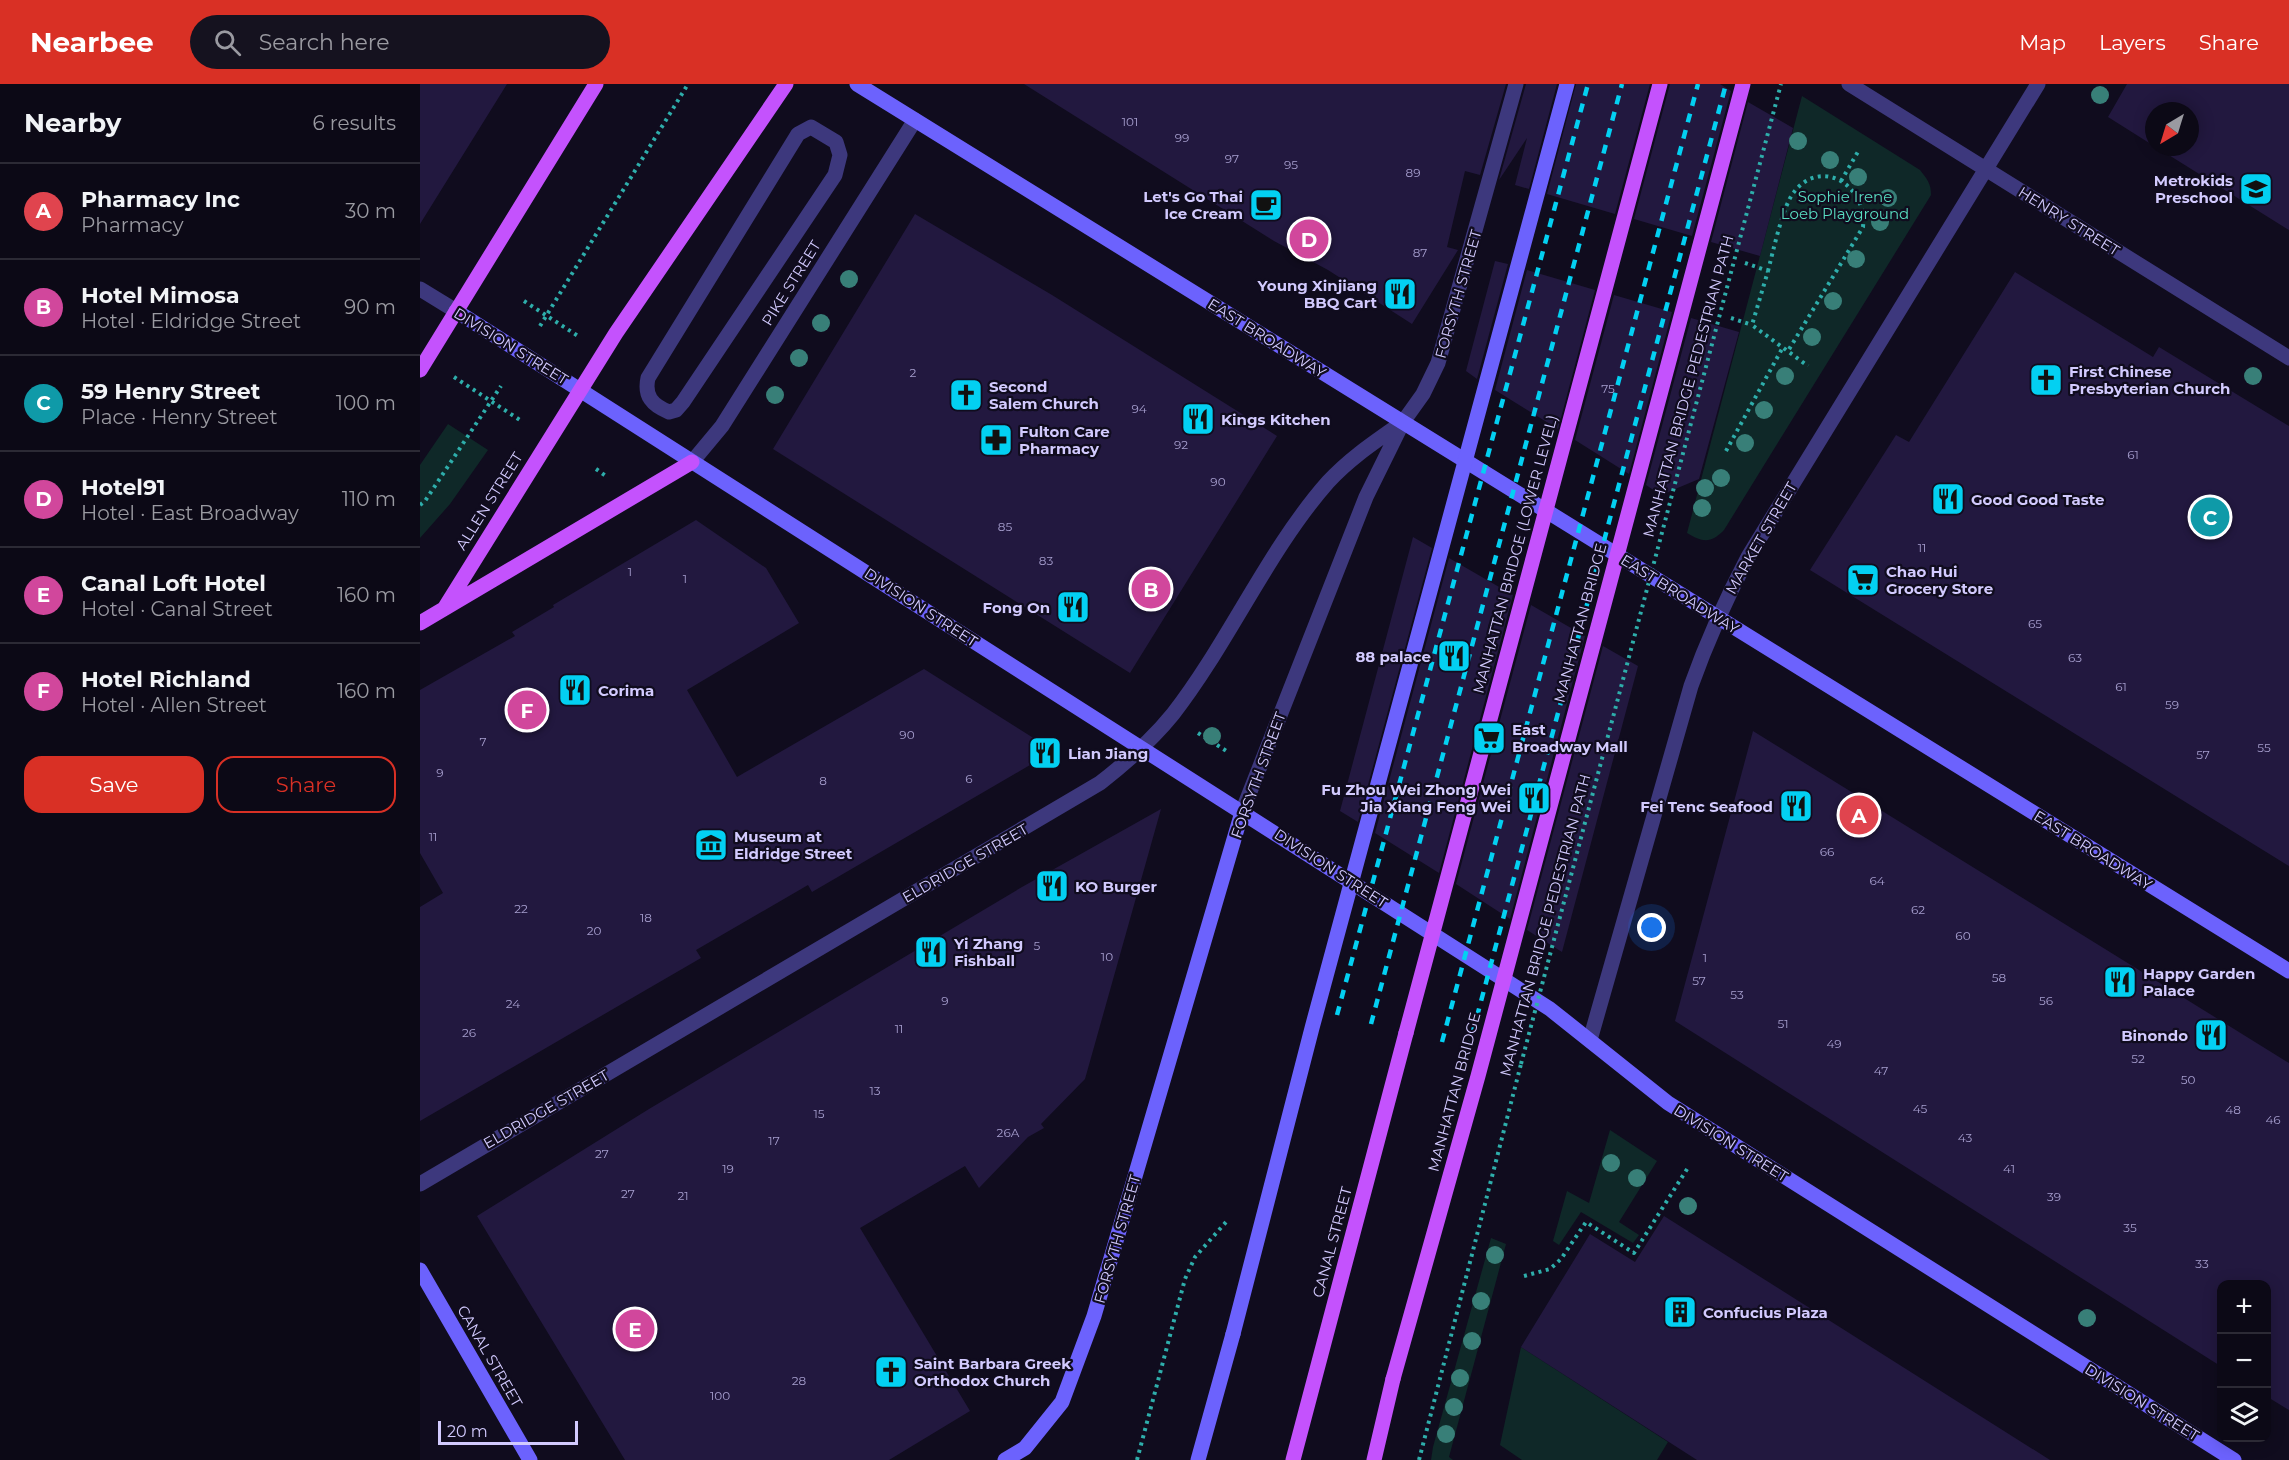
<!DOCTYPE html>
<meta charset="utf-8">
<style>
body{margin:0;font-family:Montserrat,sans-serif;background:#15121f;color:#f1f3f6}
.controls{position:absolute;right:18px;bottom:18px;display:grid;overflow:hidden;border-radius:12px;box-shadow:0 3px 15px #0003}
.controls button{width:54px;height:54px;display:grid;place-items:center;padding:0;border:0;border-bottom:2px solid #2c2a35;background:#0c0916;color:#f1f3f6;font:30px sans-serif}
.compass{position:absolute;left:1725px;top:18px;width:54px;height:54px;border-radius:50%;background:#0c0916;box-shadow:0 3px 15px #0003;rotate:218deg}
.scale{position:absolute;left:18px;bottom:15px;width:140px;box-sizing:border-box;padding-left:6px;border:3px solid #d2cafe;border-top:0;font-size:16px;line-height:21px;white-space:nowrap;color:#d2cafe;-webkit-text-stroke:4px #100c1e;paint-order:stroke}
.you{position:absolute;left:1232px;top:844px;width:21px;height:21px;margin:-15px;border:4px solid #fff;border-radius:50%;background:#1a73e8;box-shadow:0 0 0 9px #1a73e833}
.badge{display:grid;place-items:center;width:39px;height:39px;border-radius:50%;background:#d93025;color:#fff;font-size:20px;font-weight:700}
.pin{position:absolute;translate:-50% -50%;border:3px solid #fff;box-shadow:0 2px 6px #0006}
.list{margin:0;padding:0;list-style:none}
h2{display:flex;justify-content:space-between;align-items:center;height:78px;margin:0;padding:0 24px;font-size:26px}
h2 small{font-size:20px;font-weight:400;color:#9a9aa1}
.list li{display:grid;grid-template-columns:39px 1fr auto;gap:18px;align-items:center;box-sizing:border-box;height:96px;padding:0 24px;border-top:2px solid #2c2a35}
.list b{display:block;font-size:22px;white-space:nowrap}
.list p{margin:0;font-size:20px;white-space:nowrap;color:#9a9aa1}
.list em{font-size:20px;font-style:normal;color:#9a9aa1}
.actions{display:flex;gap:12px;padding:18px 24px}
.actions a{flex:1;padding:14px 0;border:2px solid #d93025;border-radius:18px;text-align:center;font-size:21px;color:#d93025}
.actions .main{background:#d93025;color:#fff}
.icon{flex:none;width:33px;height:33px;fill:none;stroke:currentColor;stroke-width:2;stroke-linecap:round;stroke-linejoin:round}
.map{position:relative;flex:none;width:1869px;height:1376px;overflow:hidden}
header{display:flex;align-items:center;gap:36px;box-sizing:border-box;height:84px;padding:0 30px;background:#d93025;color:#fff}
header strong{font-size:28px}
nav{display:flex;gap:33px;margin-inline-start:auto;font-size:21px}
.search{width:420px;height:54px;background:#15121f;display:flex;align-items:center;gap:15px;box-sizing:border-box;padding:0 21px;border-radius:33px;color:#9a9aa1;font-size:22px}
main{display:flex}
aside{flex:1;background:#0c0916}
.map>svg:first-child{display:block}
</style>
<header>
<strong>Nearbee</strong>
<div class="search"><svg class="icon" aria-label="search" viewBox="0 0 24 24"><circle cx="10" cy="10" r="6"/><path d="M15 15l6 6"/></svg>Search here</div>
<nav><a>Map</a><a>Layers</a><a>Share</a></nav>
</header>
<main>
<aside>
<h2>Nearby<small>6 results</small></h2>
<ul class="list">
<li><span class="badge" style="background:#e0444e">A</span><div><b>Pharmacy Inc</b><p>Pharmacy</p></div><em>30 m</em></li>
<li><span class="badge" style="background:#d1479c">B</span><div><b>Hotel Mimosa</b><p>Hotel · Eldridge Street</p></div><em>90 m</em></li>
<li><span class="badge" style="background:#0f9aa8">C</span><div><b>59 Henry Street</b><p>Place · Henry Street</p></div><em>100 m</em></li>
<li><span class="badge" style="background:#d1479c">D</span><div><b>Hotel91</b><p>Hotel · East Broadway</p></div><em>110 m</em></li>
<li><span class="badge" style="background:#d1479c">E</span><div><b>Canal Loft Hotel</b><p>Hotel · Canal Street</p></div><em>160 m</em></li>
<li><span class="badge" style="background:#d1479c">F</span><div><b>Hotel Richland</b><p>Hotel · Allen Street</p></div><em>160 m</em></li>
</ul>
<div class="actions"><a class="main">Save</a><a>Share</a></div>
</aside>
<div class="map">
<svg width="1869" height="1376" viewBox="0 0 1869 1376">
<rect width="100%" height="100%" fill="#100c1e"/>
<path fill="#0f2828" d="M1382,12l118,74c7,9 11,13 11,25l-207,335c-13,14 -22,12 -37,3z
M28,340l40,26 -38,54 -30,34v-73z
M1190,1046l47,31 -38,61 20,13 -6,8 -52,-31 -22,33 -6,-4 14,-50 22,12z
M1071,1154l15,6 -57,213 4,3h-22l2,-13z
M1101,1263l147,95 -11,18h-135l-22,-15z"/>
<path fill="#22183f" d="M0,0h87l-87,140z
M604,0h482l-26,91 -15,-4 -18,76 11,3 -46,74 -84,-54 -54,-29z
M1106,0h31l-28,105 -14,-4 12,-47 -28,42z
M1156,0h74l-35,130 -68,-20z
M1250,0h50l11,7 -39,145 -58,-17z
M1707,0h162v146l-133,-83h34v-36h-36v35l-46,-29z
M1328,18l45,26 -33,128 -49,-14z
M495,130l137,81 225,141 -147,237 -357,-224z
M1075,177l13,3 -31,115 -11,-8z
M1107,186l68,20 -37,139 -63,-39z
M1595,188l138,85 6,-10 130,79v440l-479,-296 86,-135 13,7z
M1194,211l58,17 -43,162 -54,-34z
M1271,234l48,14 -40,147 -38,16 -15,-10z
M276,436l70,48 33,55 -112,67 50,87 187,-108 130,82 -242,141 -4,-7 -112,65 5,8 -281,163v-214l23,-14 -23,-40v-163l95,-54 -3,-4 42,-25 -1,-2z
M993,453l19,11 -74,274 -18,-11z
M1029,474l64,37 -74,278 -64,-40z
M1111,521l54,31 -75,283 -54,-35z
M1183,562l35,20 -76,286 -35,-22z
M1333,647l536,332v347l-23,-14v-112h-44v83l-547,-346z
M741,725l-76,270 -44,45 3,4 -16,9 -49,51 -14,-22 -105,62 110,183 -81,49h-264l-148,-244 172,-107 373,-222z
M1244,1132l386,244h-353l-176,-113 69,-113 45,28z"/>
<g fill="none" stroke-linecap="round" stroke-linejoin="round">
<path stroke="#2eaeab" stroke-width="4" stroke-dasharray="3 4.5" stroke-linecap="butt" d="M1421,97l18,-31
M1325,179l23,8 -16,54 56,41
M1348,187c5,-19 15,-66 26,-79 27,-35 73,-7 69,35l-75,124
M104,217l54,35
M1311,234l21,7
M120,242l148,-242
M34,293l69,45
M1306,367l57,-104
M176,385l10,7
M0,421l5,-4 76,-115
M778,649l30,19
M1104,1192l26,-7 11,-10 25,-37 48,31 55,-87
M717,1376l48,-181 10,-22 32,-36
M999,1376l102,-396"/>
<path stroke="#3d387d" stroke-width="15" d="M391,43l25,15 4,13 -5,20 -152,227 -7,8 -7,2c-17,-7 -25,-16 -21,-34l150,-244z"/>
<path stroke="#3d387d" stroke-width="15" d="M1429,0l440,274
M0,205l36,22
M272,378l30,-36 193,-306
M822,728l124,-315 37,-75 20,-28 15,-31 78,-279
M1170,956l101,-354c16,-45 35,-87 57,-129l290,-473
M0,1100l680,-401c27,-21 52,-43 73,-69 56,-72 95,-164 155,-232 22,-24 48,-41 75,-60"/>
<path stroke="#6c62fd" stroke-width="15" d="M437,0l1432,887
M36,227l1094,698 118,94 566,357
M0,1186l110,190
M585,1376l20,-12 37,-46 32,-86 148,-504
M778,1376l35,-126"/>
<path stroke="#c452fd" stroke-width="15" d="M0,286l176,-286
M24,525l172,-276 170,-249
M0,539l272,-161
M873,1376l113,-427
M954,1376l19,-81"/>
<path stroke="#03d0f2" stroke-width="4.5" stroke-dasharray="9 8" stroke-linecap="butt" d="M917,931l251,-931
M951,940l251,-940
M1022,958l256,-958
M1048,966l258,-966"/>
<path stroke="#2eaeab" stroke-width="4" stroke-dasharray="3 4.5" stroke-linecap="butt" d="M1101,980l260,-980"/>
<path stroke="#6c62fd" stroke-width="15" d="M813,1250l79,-306 255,-944"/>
<path stroke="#c452fd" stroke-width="15" d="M986,949l254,-949
M973,1295l85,-303 265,-992"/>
</g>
<g fill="#387f78">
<circle cx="1680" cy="11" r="9"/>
<circle cx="1378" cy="57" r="9"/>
<circle cx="1410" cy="76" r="9"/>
<circle cx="1438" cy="93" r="9"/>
<circle cx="1468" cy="114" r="9"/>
<circle cx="1460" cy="138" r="9"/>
<circle cx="1436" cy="175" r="9"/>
<circle cx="429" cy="195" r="9"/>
<circle cx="1413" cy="217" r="9"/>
<circle cx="401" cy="239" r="9"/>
<circle cx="1392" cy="253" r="9"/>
<circle cx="379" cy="274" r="9"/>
<circle cx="1365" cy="292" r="9"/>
<circle cx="1833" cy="292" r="9"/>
<circle cx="355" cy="311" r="9"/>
<circle cx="1344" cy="326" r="9"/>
<circle cx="1325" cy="359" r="9"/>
<circle cx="1301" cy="394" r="9"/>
<circle cx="1285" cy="404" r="9"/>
<circle cx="1282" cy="424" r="9"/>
<circle cx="792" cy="652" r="9"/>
<circle cx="1191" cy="1079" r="9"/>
<circle cx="1217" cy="1094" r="9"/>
<circle cx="1268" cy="1122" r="9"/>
<circle cx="1075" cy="1171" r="9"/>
<circle cx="1061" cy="1217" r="9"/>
<circle cx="1667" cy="1234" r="9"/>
<circle cx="1052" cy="1257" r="9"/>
<circle cx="1040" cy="1294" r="9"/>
<circle cx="1034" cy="1323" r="9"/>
<circle cx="1026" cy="1350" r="9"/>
</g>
<defs>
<symbol id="school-square" viewBox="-11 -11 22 22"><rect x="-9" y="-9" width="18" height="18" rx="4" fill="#03d0f2" stroke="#100c1e"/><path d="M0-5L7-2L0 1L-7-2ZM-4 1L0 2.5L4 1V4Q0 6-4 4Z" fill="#111"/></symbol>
<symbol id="cafe-square" viewBox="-11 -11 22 22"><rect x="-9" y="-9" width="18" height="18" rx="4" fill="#03d0f2" stroke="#100c1e"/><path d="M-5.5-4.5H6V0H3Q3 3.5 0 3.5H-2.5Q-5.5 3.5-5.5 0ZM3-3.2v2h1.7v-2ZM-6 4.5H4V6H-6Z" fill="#111"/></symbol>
<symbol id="restaurant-square" viewBox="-11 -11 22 22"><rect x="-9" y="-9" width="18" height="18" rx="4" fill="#03d0f2" stroke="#100c1e"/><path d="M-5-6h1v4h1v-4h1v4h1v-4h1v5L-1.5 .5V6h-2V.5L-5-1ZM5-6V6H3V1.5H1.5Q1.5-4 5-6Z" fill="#111"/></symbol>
<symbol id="church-square" viewBox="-11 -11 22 22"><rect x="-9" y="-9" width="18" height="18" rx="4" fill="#03d0f2" stroke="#100c1e"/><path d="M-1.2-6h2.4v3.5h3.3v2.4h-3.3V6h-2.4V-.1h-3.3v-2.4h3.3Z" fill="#111"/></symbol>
<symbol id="pharmacy-square" viewBox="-11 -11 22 22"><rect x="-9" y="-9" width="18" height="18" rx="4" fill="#03d0f2" stroke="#100c1e"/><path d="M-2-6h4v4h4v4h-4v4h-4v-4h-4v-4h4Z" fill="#111"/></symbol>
<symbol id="supermarket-square" viewBox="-11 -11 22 22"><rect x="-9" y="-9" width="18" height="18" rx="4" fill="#03d0f2" stroke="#100c1e"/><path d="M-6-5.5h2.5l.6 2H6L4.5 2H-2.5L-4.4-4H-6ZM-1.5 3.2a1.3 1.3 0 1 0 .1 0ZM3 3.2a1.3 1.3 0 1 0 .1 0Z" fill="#111"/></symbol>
<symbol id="museum-square" viewBox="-11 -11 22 22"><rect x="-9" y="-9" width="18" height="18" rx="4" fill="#03d0f2" stroke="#100c1e"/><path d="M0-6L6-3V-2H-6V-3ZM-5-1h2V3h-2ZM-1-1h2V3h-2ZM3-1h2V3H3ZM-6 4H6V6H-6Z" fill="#111"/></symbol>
<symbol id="building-square" viewBox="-11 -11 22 22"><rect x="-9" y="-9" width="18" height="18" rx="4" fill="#03d0f2" stroke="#100c1e"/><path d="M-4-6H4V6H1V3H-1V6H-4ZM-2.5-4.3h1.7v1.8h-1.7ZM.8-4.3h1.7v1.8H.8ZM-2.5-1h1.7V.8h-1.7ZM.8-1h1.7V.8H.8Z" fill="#111"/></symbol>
</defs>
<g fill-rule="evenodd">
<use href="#school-square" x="1817" y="86" width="38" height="38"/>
<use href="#cafe-square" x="827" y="102" width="38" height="38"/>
<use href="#restaurant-square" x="961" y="191" width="38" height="38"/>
<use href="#church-square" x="1607" y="277" width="38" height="38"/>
<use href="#church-square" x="527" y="292" width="38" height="38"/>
<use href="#restaurant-square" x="759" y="316" width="38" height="38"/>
<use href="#pharmacy-square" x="557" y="337" width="38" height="38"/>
<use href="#restaurant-square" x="1509" y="396" width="38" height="38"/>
<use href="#supermarket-square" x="1424" y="477" width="38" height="38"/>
<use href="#restaurant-square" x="634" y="504" width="38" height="38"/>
<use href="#restaurant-square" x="1015" y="553" width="38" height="38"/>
<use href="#restaurant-square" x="136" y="587" width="38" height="38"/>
<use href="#supermarket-square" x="1050" y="635" width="38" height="38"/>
<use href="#restaurant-square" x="606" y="650" width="38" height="38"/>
<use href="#restaurant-square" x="1095" y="695" width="38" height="38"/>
<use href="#restaurant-square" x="1357" y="703" width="38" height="38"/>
<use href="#museum-square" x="272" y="742" width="38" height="38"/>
<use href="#restaurant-square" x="613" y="783" width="38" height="38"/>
<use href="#restaurant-square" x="492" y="849" width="38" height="38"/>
<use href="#restaurant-square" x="1681" y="879" width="38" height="38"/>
<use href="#restaurant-square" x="1772" y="932" width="38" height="38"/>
<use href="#building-square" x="1241" y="1209" width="38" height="38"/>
<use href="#church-square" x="452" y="1269" width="38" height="38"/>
</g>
<g text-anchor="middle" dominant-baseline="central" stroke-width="4.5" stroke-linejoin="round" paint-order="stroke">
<g font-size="12" fill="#a69ece">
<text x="710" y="37">101</text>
<text x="762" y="53">99</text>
<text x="812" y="74">97</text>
<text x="871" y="80">95</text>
<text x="993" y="88">89</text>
<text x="1000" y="168">87</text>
<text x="493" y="288">2</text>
<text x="1188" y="304">75</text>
<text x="719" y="324">94</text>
<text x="761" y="360">92</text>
<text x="1713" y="370">61</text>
<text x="798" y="397">90</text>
<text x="585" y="442">85</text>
<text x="1502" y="463">11</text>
<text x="626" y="476">83</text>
<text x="210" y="487">1</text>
<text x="265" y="494">1</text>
<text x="1615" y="539">65</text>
<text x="1655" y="573">63</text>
<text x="1701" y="602">61</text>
<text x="1752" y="620">59</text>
<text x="487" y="650">90</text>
<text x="63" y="657">7</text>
<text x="1844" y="663">55</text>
<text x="1783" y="670">57</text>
<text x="20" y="688">9</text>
<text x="549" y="694">6</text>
<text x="403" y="696">8</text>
<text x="13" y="752">11</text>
<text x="1407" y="767">66</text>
<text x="1457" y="796">64</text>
<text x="101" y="824">22</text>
<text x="1498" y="825">62</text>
<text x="226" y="833">18</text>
<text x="174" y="846">20</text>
<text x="1543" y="851">60</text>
<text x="617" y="861">5</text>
<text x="687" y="872">10</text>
<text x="1285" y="873">1</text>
<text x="1579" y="893">58</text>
<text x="1279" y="896">57</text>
<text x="1317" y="910">53</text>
<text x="525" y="916">9</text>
<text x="1626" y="916">56</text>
<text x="93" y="919">24</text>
<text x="1363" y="939">51</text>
<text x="479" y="944">11</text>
<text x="49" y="948">26</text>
<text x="1414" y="959">49</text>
<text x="1718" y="974">52</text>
<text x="1461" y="986">47</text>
<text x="1768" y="995">50</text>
<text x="455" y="1006">13</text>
<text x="1500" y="1024">45</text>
<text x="1813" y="1025">48</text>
<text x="399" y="1029">15</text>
<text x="1853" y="1035">46</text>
<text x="588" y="1048">26A</text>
<text x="1545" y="1053">43</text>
<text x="354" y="1056">17</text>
<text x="182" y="1069">27</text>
<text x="308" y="1084">19</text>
<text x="1589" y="1084">41</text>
<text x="208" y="1109">27</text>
<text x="263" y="1111">21</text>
<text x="1634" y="1112">39</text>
<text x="1710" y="1143">35</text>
<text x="1782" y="1179">33</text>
<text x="379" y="1296">28</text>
<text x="300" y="1311">100</text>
</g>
<g font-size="15" font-weight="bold" fill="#d2cafe" stroke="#100c1e" text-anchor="start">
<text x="1813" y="96" text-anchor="end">Metrokids<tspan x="1813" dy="17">Preschool</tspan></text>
<text x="823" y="112" text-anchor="end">Let's Go Thai<tspan x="823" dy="17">Ice Cream</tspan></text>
<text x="957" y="201" text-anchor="end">Young Xinjiang<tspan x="957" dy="17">BBQ Cart</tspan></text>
<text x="1649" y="287">First Chinese<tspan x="1649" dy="17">Presbyterian Church</tspan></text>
<text x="569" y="302">Second<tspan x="569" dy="17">Salem Church</tspan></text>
<text x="801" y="335">Kings Kitchen</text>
<text x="599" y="347">Fulton Care<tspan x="599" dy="17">Pharmacy</tspan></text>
<text x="1551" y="415">Good Good Taste</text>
<text x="1466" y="487">Chao Hui<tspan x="1466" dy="17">Grocery Store</tspan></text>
<text x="630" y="523" text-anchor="end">Fong On</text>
<text x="1011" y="572" text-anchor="end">88 palace</text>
<text x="178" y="606">Corima</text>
<text x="1092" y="645">East<tspan x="1092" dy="17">Broadway Mall</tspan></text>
<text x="648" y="669">Lian Jiang</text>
<text x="1091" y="705" text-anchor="end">Fu Zhou Wei Zhong Wei<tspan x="1091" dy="17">Jia Xiang Feng Wei</tspan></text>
<text x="1353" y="722" text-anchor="end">Fei Tenc Seafood</text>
<text x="314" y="752">Museum at<tspan x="314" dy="17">Eldridge Street</tspan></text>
<text x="655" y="802">KO Burger</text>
<text x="534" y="859">Yi Zhang<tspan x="534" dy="17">Fishball</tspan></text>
<text x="1723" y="889">Happy Garden<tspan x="1723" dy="17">Palace</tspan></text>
<text x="1768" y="951" text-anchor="end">Binondo</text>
<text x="1283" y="1228">Confucius Plaza</text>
<text x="494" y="1279">Saint Barbara Greek<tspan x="494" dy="17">Orthodox Church</tspan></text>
</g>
<g font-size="15" fill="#58ddc1" stroke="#100c1e">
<text x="1425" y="112">Sophie Irene<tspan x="1425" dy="17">Loeb Playground</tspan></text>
</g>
<g font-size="15" fill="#d2cafe" stroke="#100c1e">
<text transform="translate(1649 137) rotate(32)">HENRY STREET</text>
<text transform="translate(371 199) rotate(-58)">PIKE STREET</text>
<text transform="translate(1038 210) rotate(-74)">FORSYTH STREET</text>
<text transform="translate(847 254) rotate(32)">EAST BROADWAY</text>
<text transform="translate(91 262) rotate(32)">DIVISION STREET</text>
<text transform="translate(1268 302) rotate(-75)">MANHATTAN BRIDGE PEDESTRIAN PATH</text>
<text transform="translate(69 417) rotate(-58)">ALLEN STREET</text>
<text transform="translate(1341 454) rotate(-60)">MARKET STREET</text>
<text transform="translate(1095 470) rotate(-75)">MANHATTAN BRIDGE (LOWER LEVEL)</text>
<text transform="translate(1260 510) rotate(32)">EAST BROADWAY</text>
<text transform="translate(501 523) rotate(33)">DIVISION STREET</text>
<text transform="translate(1160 539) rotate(-75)">MANHATTAN BRIDGE</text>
<text transform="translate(838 691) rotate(-70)">FORSYTH STREET</text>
<text transform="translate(1673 766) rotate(32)">EAST BROADWAY</text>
<text transform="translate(545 779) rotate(-30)">ELDRIDGE STREET</text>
<text transform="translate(911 784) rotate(33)">DIVISION STREET</text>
<text transform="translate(1125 841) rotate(-75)">MANHATTAN BRIDGE PEDESTRIAN PATH</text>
<text transform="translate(1034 1008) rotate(-75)">MANHATTAN BRIDGE</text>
<text transform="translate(126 1025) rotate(-30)">ELDRIDGE STREET</text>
<text transform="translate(1311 1059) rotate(32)">DIVISION STREET</text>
<text transform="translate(697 1155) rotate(-74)">FORSYTH STREET</text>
<text transform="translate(912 1158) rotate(-75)">CANAL STREET</text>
<text transform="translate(70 1272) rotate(60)">CANAL STREET</text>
<text transform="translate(1722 1318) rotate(32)">DIVISION STREET</text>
</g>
</g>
</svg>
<div class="controls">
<button>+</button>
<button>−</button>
<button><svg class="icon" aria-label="layers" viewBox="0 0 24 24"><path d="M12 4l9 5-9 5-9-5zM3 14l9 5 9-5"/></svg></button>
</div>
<svg class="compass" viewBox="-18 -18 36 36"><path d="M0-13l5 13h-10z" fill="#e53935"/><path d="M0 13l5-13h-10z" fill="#9a9aa1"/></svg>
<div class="scale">20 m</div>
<div class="you"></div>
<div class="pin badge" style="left:1439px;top:731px;background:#e0444e">A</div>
<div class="pin badge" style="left:731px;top:505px;background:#d1479c">B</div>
<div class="pin badge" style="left:1790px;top:433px;background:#0f9aa8">C</div>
<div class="pin badge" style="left:889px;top:155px;background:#d1479c">D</div>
<div class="pin badge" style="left:215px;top:1245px;background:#d1479c">E</div>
<div class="pin badge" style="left:107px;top:626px;background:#d1479c">F</div>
</div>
</main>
